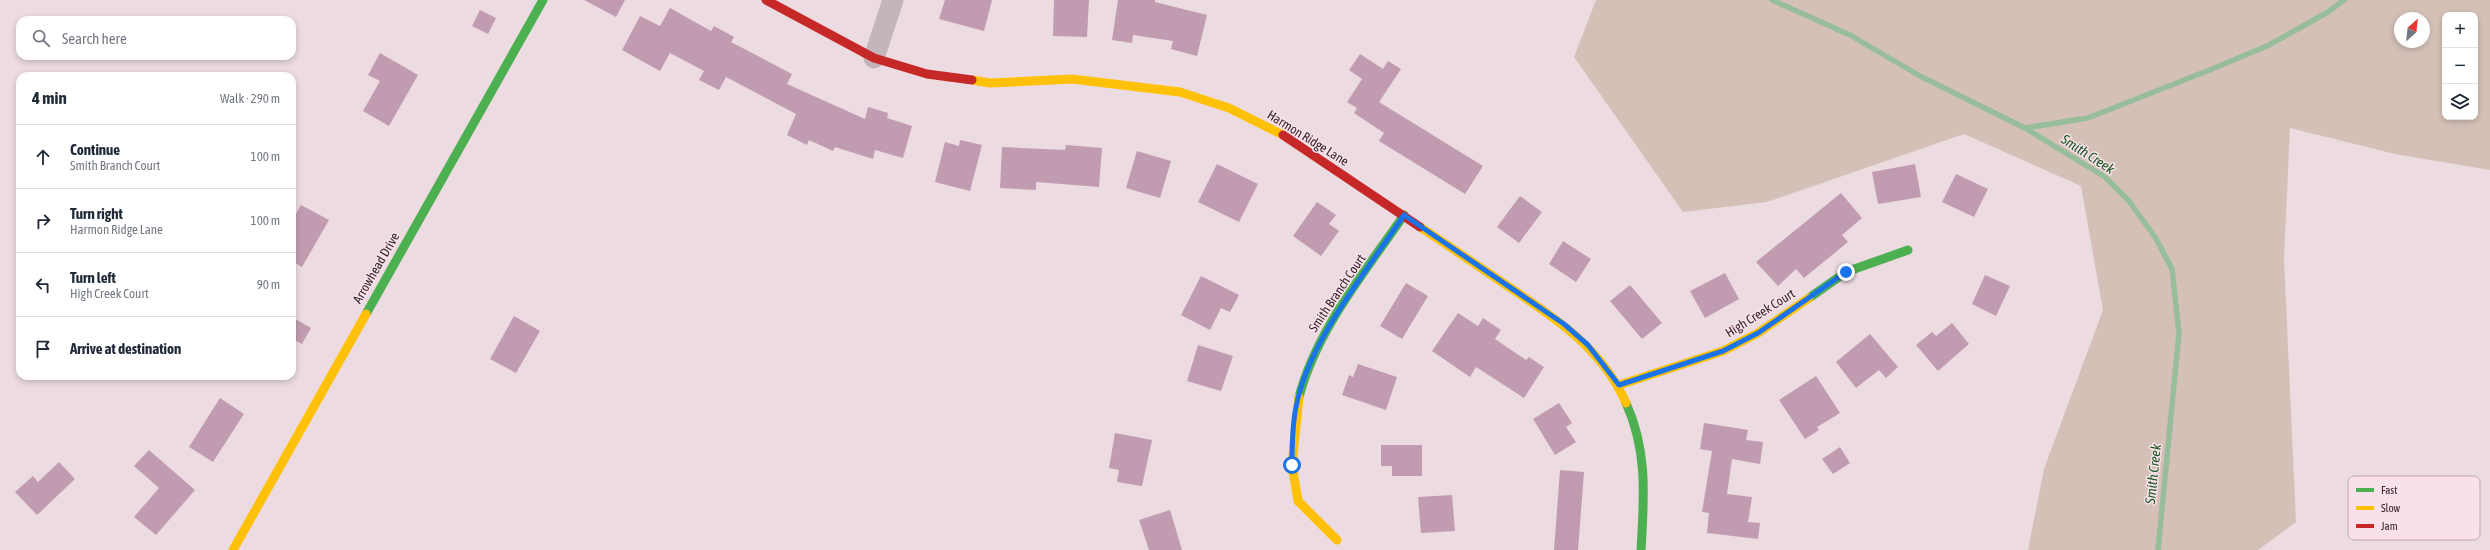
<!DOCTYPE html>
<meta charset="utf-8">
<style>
body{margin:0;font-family:"Asap Condensed",sans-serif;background:#f2f2f3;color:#1f2937}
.controls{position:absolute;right:12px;top:12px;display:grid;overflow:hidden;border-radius:8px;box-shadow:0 2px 6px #0003}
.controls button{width:36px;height:36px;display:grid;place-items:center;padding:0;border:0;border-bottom:1px solid #e0e1e3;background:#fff;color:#1f2937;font:20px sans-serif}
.compass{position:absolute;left:2394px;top:12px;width:36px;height:36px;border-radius:50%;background:#fff;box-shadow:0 2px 6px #0003;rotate:27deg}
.stop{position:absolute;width:12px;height:12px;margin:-9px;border:3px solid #1a73e8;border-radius:50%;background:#fff}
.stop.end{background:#1a73e8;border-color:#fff;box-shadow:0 1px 4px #0008}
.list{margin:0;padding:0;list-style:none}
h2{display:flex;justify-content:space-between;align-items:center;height:52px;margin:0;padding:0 16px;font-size:17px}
h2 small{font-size:13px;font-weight:400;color:#747a83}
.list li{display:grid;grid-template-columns:26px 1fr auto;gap:12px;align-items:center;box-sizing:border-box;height:64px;padding:0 16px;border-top:1px solid #e0e1e3}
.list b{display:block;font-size:15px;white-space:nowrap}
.list p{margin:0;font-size:13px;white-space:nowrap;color:#747a83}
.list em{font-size:13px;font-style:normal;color:#747a83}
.icon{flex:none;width:22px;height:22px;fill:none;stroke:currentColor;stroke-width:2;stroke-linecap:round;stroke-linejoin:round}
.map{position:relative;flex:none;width:2490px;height:550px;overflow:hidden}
.search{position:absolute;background:#fff;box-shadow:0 2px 6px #0003;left:16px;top:16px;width:280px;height:44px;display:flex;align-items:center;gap:10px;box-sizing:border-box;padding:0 14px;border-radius:12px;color:#747a83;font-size:15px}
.panel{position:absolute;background:#fff;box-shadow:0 2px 6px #0003;left:16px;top:72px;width:280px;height:308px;border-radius:12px}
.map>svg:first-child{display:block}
</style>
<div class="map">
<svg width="2490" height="550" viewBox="0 0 2490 550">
<rect width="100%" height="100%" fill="#ecdbe1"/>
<path fill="#d4c0b7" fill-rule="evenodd" d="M1596,0h894v170l-95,-16 -105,-26 -6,131 12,263 -38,28h-230l16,-81 59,-159 -22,-124 -117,-52 -197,68 -84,10 -109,-155zM2445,15h30v102h-30zM2400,18h24v24h-24z"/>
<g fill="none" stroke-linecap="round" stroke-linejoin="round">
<path stroke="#97bd9b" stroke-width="5.5" d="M1772,0l78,35 70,41 105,52 80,49 24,24 26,36 17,32 7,64 -21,217
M2025,128l63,-10 129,-51 52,-22 59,-33 16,-12"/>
</g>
<path fill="#c19cb1" d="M584,0h41l-9,17z
M945,0h47l-8,31 -45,-12z
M1054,0h35l-2,37 -34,-1z
M1118,0h37v2l52,13 -10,41 -26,-7 2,-8 -40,-6 -1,8 -20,-3z
M670,8l41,23 3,-5 20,11 -3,5 61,32 -5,10 78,35 3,-12 20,6 -1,5 25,8 -9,32 -28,-8 -2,9 -38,-12 -2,4 -24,-11 -2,5 -20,-10 9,-21 -70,-37 -7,13 -20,-10 5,-9 -34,-18 -10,18 -38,-21 18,-34 20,10z
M480,10l16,8 -8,16 -16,-8z
M380,53l38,22 -29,51 -26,-15 17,-30 -12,-6z
M1360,54l23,15 5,-8 13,8 -22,33 104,64 -18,28 -86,-53 5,-8 -30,-20 3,-5 -10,-6 15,-23 -13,-9z
M960,140l22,5 -12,46 -35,-9 10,-40 14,4z
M1066,145l36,3 -3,39 -63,-5v8l-36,-2 2,-41 63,3z
M1137,151l34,10 -11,37 -34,-10z
M1217,164l41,20 -19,38 -41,-20z
M1915,164l6,33 -43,7 -6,-32z
M1956,174l32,15 -14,28 -32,-15z
M1841,193l21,25 -20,17 6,7 -44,36 -8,-9 -18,17 -22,-24z
M1520,196l22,16 -23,31 -22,-16z
M1317,202l19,13 -7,9 10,7 -18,25 -28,-20z
M301,205l28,15 -27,47 -10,-6v-40z
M1563,241l28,18 -15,23 -27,-18z
M1725,273l14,26 -34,19 -15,-27z
M1985,275l25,11 -14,30 -24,-12z
M1201,276l38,19 -9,17 -9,-4 -11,22 -29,-15z
M1406,283l22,13 -26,43 -22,-13z
M1630,285l32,38 -20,16 -32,-38z
M1458,313l20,13 5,-8 18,12 -6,9 31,21 3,-3 15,10 -20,31 -48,-31 -6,10 -38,-26z
M514,316l26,15 -24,42 -26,-14z
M292,317l19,11 -9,16 -10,-5z
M1952,323l17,21 -31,27 -22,-26 16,-13 4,4z
M1870,334l28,33 -12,11 -7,-8 -23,18 -20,-26z
M1198,345l35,11 -12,35 -34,-10z
M1358,364l39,13 -11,33 -44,-15 7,-20 4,2z
M1816,376l24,37 -23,14 2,3 -14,9 -26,-39z
M220,398l24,16 -31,48 -24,-15z
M1559,403l13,20 -6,4 10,15 -21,13 -22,-36z
M1704,423l44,7 -2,10 17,2 -3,22 -28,-5 -5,35 25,3 -4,25 12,1 -2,16 -51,-6 2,-20 -7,-1 10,-61 -12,-2z
M1115,433l37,7 -10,46 -25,-4 2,-12 -10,-2z
M1381,445h41v31h-30v-10h-11z
M1840,447l10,16 -17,11 -11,-15z
M149,450l46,40 -39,45 -22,-18 25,-29 -25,-22z
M59,462l16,17 -38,36 -22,-23 18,-16 5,6z
M1560,470l24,2 -6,78h-24z
M1452,495l3,36 -34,2 -3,-36z
M1170,510l12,40h-33l-10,-30z"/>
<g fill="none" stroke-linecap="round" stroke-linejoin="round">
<path stroke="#c4b5bb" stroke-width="21" d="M874,58l19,-58"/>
<path stroke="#4caf50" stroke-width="9" d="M1809,298l37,-26 62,-22
M366,314l177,-314
M1299,397c18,-68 66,-125 105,-182
M1626,403c22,48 18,95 15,147"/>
<path stroke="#ffc107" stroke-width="9" d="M972,80l18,3 82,-4 108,13 49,16 54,27
M1420,227c29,19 58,39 86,58 48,32 96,63 120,118
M1619,385l104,-34 35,-18 51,-35
M1299,397l-7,68 6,36 39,39
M233,550l133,-236"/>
<path stroke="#c62828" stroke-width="9" d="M766,0l108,58 53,16 45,6
M1283,135l137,92"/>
</g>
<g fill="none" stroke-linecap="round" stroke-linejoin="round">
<path stroke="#1a73e8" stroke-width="5" d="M1292,465c0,-19 0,-39 4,-58 12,-65 71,-136 108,-192l160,109 24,21 31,40 104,-34 35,-18 88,-61"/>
</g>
<g text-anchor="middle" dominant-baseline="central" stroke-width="3" stroke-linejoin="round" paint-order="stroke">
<g font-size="13" fill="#34242d" stroke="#fae1e9">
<text transform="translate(1308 138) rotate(32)">Harmon Ridge Lane</text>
<text transform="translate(376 268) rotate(-60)">Arrowhead Drive</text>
<text transform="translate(1337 293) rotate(-56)">Smith Branch Court</text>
<text transform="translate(1760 313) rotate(-32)">High Creek Court</text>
</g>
<g font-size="14" font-style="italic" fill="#185724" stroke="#fae1e9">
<text transform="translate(2088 154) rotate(33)">Smith Creek</text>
<text transform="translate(2153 474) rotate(-84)">Smith Creek</text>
</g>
</g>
<rect x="2348" y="476" width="132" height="64" rx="6" fill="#fae1e9" stroke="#bfa8b1" stroke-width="1"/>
<rect x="2356" y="488" width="18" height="4" fill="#4caf50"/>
<rect x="2356" y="506" width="18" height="4" fill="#ffc107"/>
<rect x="2356" y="524" width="18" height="4" fill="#c62828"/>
<g font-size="11" fill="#34242d">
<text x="2381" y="494">Fast</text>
<text x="2381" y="512">Slow</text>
<text x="2381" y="530">Jam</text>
</g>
</svg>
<div class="controls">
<button>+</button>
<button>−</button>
<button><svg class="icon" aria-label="layers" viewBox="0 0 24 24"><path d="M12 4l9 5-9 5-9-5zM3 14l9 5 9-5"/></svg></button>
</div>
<svg class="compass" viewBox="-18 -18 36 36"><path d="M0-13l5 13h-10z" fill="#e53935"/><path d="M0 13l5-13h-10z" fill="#747a83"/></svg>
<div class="stop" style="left:1292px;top:465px"></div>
<div class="stop end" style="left:1846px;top:272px"></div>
<div class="search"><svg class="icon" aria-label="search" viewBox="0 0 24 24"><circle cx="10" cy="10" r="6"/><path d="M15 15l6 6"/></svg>Search here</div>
<section class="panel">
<h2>4 min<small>Walk · 290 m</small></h2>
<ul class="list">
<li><svg class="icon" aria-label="ahead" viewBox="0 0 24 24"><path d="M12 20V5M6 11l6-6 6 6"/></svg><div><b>Continue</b><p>Smith Branch Court</p></div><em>100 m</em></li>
<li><svg class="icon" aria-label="right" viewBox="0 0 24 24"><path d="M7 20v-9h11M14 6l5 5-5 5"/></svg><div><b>Turn right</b><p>Harmon Ridge Lane</p></div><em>100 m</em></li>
<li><svg class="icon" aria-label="left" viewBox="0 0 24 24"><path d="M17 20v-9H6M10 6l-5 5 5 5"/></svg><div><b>Turn left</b><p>High Creek Court</p></div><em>90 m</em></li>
<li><svg class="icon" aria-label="arrive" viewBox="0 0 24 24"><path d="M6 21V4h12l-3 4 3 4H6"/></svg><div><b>Arrive at destination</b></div></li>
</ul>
</section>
</div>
